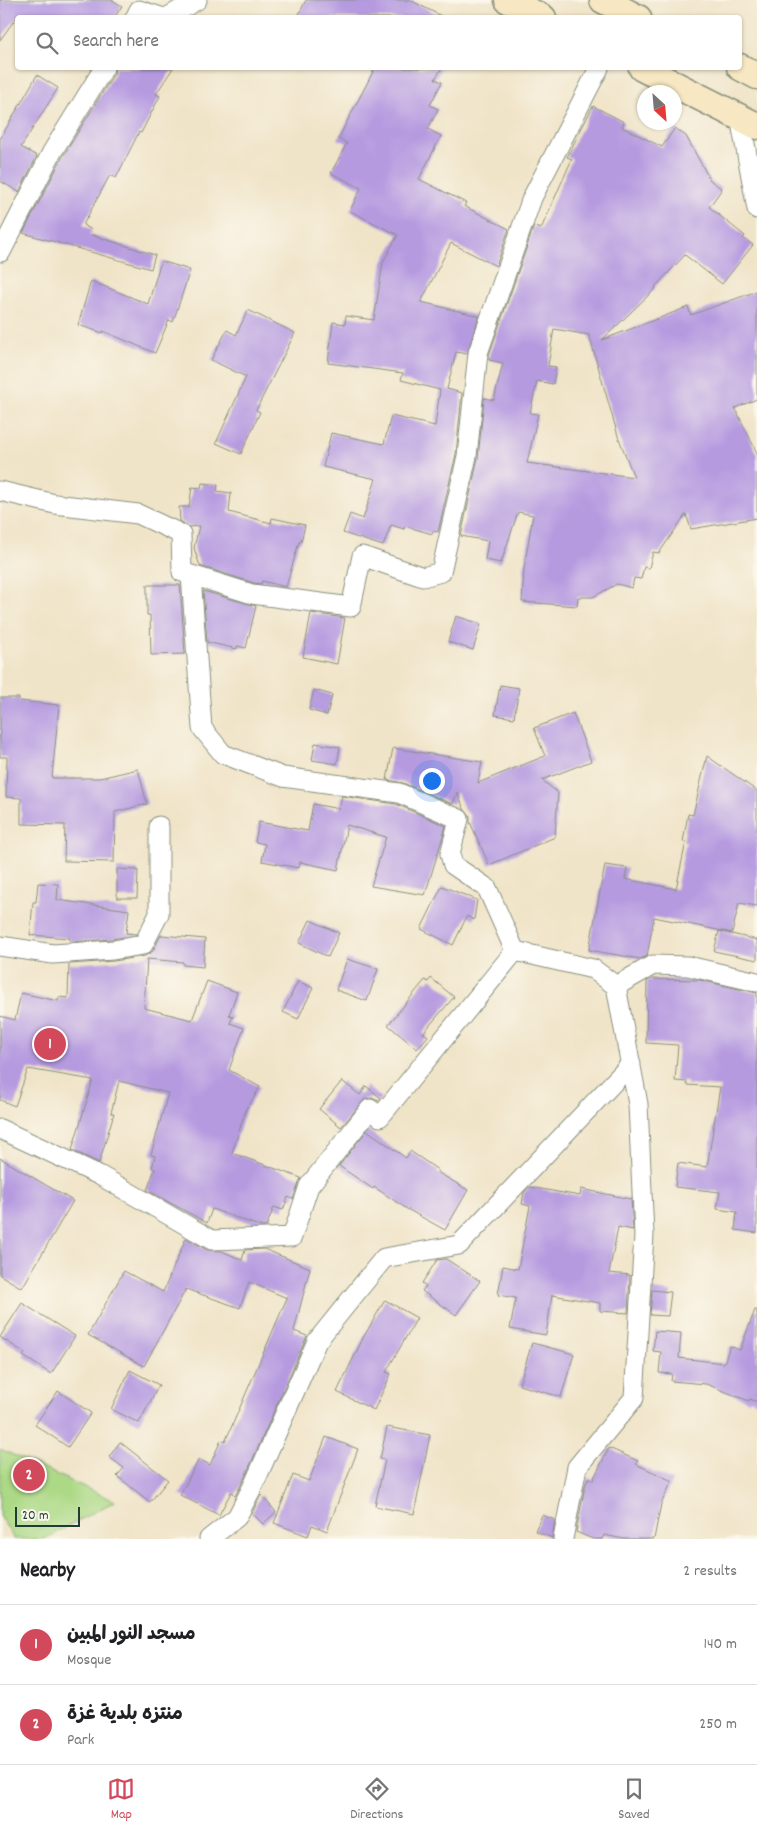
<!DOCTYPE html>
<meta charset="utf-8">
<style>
body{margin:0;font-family:Dekko,"Playpen Sans Arabic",sans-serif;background:#f6f6f6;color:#202124}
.compass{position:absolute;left:637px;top:85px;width:45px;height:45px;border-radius:50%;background:#fff;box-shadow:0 1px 4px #0004;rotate:154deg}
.scale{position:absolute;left:15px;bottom:12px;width:65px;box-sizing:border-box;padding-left:5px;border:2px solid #1f3d34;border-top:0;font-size:14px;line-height:18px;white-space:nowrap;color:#1f3d34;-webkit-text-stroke:4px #fbf7ec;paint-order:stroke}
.you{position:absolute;left:431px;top:780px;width:18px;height:18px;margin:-12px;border:4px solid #fff;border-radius:50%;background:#1a73e8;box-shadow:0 0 0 8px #1a73e833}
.badge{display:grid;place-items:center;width:32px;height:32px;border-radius:50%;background:#d1495b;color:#fff;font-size:16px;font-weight:700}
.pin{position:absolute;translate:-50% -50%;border:2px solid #fff;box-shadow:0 1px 5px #0006}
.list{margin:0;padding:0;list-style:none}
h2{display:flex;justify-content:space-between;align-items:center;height:65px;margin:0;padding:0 20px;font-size:21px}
h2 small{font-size:16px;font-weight:400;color:#757577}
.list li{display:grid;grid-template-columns:32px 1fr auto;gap:15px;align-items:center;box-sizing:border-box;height:80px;padding:0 20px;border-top:1px solid #e0e0e0}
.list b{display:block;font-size:19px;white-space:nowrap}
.list p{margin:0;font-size:16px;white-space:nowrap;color:#757577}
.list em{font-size:16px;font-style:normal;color:#757577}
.icon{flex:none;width:28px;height:28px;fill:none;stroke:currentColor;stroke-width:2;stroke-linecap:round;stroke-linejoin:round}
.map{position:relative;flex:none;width:757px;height:1539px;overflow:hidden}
.search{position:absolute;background:#fff;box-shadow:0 1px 4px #0004;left:15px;right:15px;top:15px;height:55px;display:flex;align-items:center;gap:12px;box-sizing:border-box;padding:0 18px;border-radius:5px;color:#757577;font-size:19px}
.sheet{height:225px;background:#fff}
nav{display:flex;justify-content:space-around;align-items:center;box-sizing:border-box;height:70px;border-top:1px solid #e0e0e0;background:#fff;font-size:14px;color:#757577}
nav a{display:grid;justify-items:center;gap:2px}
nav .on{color:#d1495b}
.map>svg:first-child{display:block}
</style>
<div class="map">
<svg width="757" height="1539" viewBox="0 0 757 1539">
<rect width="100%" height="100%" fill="#fbf7ec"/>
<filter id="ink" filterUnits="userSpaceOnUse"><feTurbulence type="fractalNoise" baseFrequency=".02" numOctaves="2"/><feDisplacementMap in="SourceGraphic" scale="10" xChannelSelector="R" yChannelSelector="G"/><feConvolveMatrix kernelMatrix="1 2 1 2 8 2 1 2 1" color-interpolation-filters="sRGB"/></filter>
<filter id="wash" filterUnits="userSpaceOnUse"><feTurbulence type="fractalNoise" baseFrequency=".0096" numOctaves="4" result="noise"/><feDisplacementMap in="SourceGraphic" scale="20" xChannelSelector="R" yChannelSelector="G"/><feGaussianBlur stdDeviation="1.12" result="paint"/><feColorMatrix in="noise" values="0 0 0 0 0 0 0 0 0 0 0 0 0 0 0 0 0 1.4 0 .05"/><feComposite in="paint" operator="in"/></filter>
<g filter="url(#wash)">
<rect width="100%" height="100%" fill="#f0e4c8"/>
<path fill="#acd985" stroke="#668b5c" d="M0,1449l115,52 -71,38h-30l-14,-23z"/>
<g id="blocks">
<path fill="#b59ae0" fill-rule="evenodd" d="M0,0h112l10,6 -8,12h-98l-16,22z
M306,0h104l35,18h-148z
M115,68h58l-17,26 4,2 -19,37 -2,-1 -23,46 -6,-3 -27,50 9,5 -3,4 66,21 -4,14 -128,-36 39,-75 52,-84z
M375,68h67l-7,11 7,3 -12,23 8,4 -10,20 13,7 -22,43 47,24 -2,3 45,23 -13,37 -45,-23 -30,59 58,14 -12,38 -11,-2 -9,37 15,4 -6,61 -18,78 -5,-1 -1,3 -27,-8 -1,3 -13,-4 -8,21 -40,-13 7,-19 13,5 13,-40 -53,-12 8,-34 53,11 7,-28 44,10 5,-36 -39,-10 2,-7 -75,-10 5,-41 12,2 1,-8 28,4 9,-58 15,-27 -48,-24 11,-23 -30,-15 16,-30 -9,-4z
M37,75l21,13 -37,59 16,9 -18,36 -19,-11v-42z
M593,106l31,16 -2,5 40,20 13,-19 11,8 24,44 12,9 -13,18 36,29 -2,2 10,7 -31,39 -37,-29 -30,32 1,1 -54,52 86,-33 3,8 66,-24v108l-22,9 22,45v65l-66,11 -5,-15 -27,39 -6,-1 -4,16 -5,-1 -3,12 -7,-1 -2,10 -15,-4 -24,13h-15l-1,9 -55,-4 2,-34 9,-53 -15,-3 -17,51 -16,-3 3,-19 -27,-5 17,-78 6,-60 10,2 9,-37 -14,-3v-5l45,-129 7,3 31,-70 -5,-2zM554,329l35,6 29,101 16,41 -107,-14 11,-49 -8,-1 7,-32 16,3 3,-17 -8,-1z
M161,261l29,9 -17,52 -4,-2 -14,33 -52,-22v2l-25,-8 13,-44 57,23z
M248,310l47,23 -39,77 4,2 -19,42 -25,-11 30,-66 -35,-17 16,-30 9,5z
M202,483l16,2 -1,6 14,2 -2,19 42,11 1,-5 33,7 -4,17h-2l-13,45 -24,-6 -1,3 -7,-1 -54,-17 -6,-18 5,-22 -10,1 -9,-6 -1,-14h10l3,-20 9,1z
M147,585h33l5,69 -34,1 -1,-40h-3z
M203,591l53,15 -10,42 -9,-2v3l-30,-7z
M311,613l34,5 -8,46 -34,-7z
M456,616l25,8 -8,26 -25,-8z
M500,685l19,3 -5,30 -19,-3z
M314,690l18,5 -5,20 -18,-5z
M0,698h19v3l40,4 -7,73h48l38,-9 9,35 -32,8 -1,50 -50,-1 1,-36 -44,-1v-26l-15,-1 1,-40h-7z
M573,713l18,48 -49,19 16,13 -3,44 -66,28 -19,-43v-6l-6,-7 -7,-17 -4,12 -50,-21 -16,-3 6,-32 89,14 -4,21 67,-27 -11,-28z
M315,743l25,4 -3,17 -25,-4z
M707,756l50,35v115l-18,-3 -7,30 -78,-16 -7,39 -7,3 -51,-9 16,-85 22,3 -2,11 51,10 10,-47h-3l5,-28 5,1z
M342,796l54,8 50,22 -21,69 -54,-9 15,-49 -39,-12 -9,45 -38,-8 -1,6 -37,-7 3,-17 -10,-2 4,-20 49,9 5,-27 26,5z
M117,869l21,1 -1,28h-20z
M38,883l20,1 -1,16 72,10 -3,23 10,1v1l-24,4 -42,3v-4l-40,-3 3,-33h3z
M442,886l35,14 -3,20 -7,-4 -14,29 -32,-16z
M310,920l29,13 -11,24 -29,-14z
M719,931l38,9v20l-43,-9z
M161,935l44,4 -2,28 -20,-2v-3l-36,-3 -3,49 48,12 15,-39 30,11 -8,23 4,1 -3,7 14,5 -15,42 31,17 -12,20 -1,-1 -15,47 69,25 -8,21 -5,-2 -5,13 -9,-3 -8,20h-4l-50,-18 -5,14 -60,-33 8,-21 -3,-1 3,-12 -4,-1 17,-62 -49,-12 -8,32h3l-15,50 -27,-13 21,-70 -65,-11 -13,37 -15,-6v-84l15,4 6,-27 37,8 1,-4 9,1 1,-34 45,-3 31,-5 8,-5z
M347,959l31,10 -11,32 -31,-11z
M431,978l23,19 -31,36 5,3 -11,13 -29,-24 37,-45 3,2z
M652,979l48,1 57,13v240l-22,-3 2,-18 -20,-3 3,-17 -45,-5 3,-24 29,4 13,-80 -33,-2v-3l-12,-1 3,-36 -32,-2 1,-62z
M298,981l15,7 -15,31 -15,-7z
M342,1081l18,14 6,-9 15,12 -3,3 -6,-3 -7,1 -24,28 -22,-18z
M367,1130l39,28 4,-7 28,19 -1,2 31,18 -23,40 -38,-21 -33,-22 -1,2 -34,-23z
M0,1158l73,43 -51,87 -22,-13z
M530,1187l50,9 1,-7 50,10 2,31 -15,-3 -9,46 21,2 -2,38 -28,-2v-8l-48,-8 -6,40 -36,-6 6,-31 -18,-3 5,-29 15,3 12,-63 -8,-2 2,-12z
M186,1238l21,12 15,1 20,9 3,-10 19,-1 46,19 -16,63 13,5 -63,143 -9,17 -4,-4 -12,23 -39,-20 19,-36 11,6 11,-25 4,2 62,-144 -38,-16 -9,26 -54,-19 -42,77 -56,-31 36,-64 39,21z
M446,1259l34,22 -24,34 -34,-24 4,-5 -4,-3 15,-23z
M652,1290l19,2 -3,24 -18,-1z
M385,1300l32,18 -31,54 5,2 -17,36 -37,-18 26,-54z
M22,1303l53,33 -24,38 -28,-18 2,-3 -25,-16z
M755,1310h2v92l-7,-3 -1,2 -43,-17 -35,-3 1,-7 -13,-1 2,-21 -8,-1 2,-20 26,2 -2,25 45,5 6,-17 10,4z
M532,1343l42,11 -13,43 -42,-12z
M130,1370l29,15 -20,38 -28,-14z
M58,1391l33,22 -23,34 -33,-22z
M387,1427l43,8 -16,79 -39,-8 10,-46 -5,-1z
M326,1437l32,12 -31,82 -15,-6 -4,11 -34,-13 19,-48 16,6z
M120,1442l48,38 -18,22 -33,-26 7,-8 -15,-11z
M609,1448l29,13 -2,3 36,17 -11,23 -7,35h-30l-20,-4 -2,4h-9l-17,-7 9,-46 3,-8 5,2z
M261,1495l15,17 -13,12 -11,-11z
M542,1515l13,5 -3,18 -17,-7z"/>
</g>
</g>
<g filter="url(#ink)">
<use href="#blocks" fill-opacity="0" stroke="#88907e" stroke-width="1"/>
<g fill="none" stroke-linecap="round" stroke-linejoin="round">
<defs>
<path id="street" d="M135,18l4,-8 25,8
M166,18l31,-18
M740,117l17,92
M1,252l51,-100 52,-84
M0,491l55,13 83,10 43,20 1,38 70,22 99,13 11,-51 61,21 18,-5 26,-116 11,-103 54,-155 67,-130
M191,575l11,153 21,26 60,23 116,16 60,26 -9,35 3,11 34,23 28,63
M0,946l53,8 60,-4 30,-5 16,-31v-88
M0,1129l99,46 113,65 80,-3 17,-51 61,-77 10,8 135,-166 78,18 23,17 37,-21 35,1 69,16
M209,1539l28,-22 17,-33 63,-143 67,-83 75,-13 172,-181
M563,1539l14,-72 57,-69 10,-163 -6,-131 -22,-118"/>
<path id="secondary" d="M508,0l35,18
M603,0l35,18
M740,67l17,9
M642,68l115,58"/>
</defs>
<use href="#street" stroke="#88907e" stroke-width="21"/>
<use href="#secondary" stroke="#88907e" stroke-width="29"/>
<use href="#street" stroke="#fff" stroke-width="19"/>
<use href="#secondary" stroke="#f7e8c3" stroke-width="26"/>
</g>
</g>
</svg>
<svg class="compass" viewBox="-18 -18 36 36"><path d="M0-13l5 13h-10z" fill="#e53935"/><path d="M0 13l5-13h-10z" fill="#757577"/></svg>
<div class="scale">20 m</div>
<div class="you"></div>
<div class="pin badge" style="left:50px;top:1044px">1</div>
<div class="pin badge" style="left:29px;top:1475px">2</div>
<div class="search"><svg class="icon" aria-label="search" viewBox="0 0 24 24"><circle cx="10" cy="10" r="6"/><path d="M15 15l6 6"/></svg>Search here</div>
</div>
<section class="sheet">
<h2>Nearby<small>2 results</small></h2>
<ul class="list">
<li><span class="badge">1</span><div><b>مسجد النور المبين</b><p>Mosque</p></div><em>140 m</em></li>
<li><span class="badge">2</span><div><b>منتزه بلدية غزة</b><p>Park</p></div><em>250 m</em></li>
</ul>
</section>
<nav>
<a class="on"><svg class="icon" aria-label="map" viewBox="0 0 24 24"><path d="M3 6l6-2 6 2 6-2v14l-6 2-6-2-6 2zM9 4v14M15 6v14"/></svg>Map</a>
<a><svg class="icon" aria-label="directions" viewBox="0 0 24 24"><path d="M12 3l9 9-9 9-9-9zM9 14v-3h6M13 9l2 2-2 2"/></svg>Directions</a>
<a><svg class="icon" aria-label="saved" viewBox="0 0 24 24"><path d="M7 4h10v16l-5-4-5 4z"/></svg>Saved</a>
</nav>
